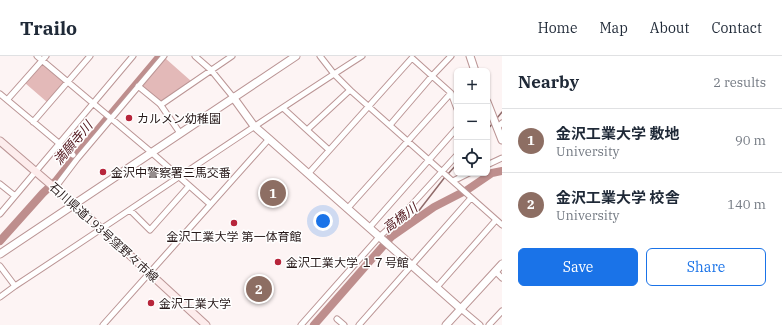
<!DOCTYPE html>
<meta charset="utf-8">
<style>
body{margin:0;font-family:"IBM Plex Serif","Noto Sans JP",serif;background:#f6f6f7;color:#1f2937}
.controls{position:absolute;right:12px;top:12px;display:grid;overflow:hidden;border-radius:6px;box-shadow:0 1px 3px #0004}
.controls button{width:36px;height:36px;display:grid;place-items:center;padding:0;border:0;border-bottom:1px solid #e0e1e3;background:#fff;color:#1f2937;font:20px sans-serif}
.you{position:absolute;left:323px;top:165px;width:14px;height:14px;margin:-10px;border:3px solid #fff;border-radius:50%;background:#1a73e8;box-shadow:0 0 0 6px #1a73e833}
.badge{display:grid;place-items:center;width:26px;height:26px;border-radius:50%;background:#1a73e8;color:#fff;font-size:13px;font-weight:700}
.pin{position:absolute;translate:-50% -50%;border:2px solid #fff;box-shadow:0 1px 4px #0006}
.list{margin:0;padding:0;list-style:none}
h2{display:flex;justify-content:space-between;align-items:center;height:52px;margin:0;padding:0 16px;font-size:17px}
h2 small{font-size:13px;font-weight:400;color:#747a83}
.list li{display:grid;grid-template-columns:26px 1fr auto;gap:12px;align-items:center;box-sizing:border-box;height:64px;padding:0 16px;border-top:1px solid #e0e1e3}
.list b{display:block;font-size:15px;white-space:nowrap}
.list p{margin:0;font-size:13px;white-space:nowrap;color:#747a83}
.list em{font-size:13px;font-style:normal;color:#747a83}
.actions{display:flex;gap:8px;padding:12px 16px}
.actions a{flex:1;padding:9px 0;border:1px solid #1a73e8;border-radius:6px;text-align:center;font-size:14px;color:#1a73e8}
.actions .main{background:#1a73e8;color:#fff}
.icon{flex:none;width:22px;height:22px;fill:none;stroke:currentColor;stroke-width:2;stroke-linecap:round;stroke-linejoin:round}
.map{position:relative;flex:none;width:502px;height:269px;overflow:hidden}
header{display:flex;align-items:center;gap:24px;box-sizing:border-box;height:56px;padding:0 20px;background:#fff;border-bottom:1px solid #e0e1e3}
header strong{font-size:19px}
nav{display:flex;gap:22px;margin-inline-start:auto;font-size:14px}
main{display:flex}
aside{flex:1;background:#fff}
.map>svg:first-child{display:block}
</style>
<header>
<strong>Trailo</strong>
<nav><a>Home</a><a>Map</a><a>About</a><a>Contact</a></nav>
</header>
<main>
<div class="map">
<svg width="502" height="269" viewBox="0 0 502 269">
<rect width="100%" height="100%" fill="#fdf4f4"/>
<path fill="#e3b9b8" d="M165,2l26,23 -30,22 -21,-17z
M42,5l22,21 -17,20 -22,-19z"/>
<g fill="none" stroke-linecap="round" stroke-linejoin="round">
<path stroke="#906b6a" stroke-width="1.5" d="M497,62l5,-6
M487,74l6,-7
M448,118l9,-10
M407,170l38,-49"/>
<path stroke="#be8e8d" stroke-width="8" d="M0,185l43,-48 13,-12 19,-24 85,-101
M314,269l77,-88 43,-30 33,-17 25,-17 10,-2"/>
<defs>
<path id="minor" d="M37,0l114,96 59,52
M195,0l16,14 22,27
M320,0l14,18 16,16 152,135
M138,30l22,18 20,29
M0,38l73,61
M7,44l39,-44
M160,48h2l70,-48
M283,52l24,22 43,-40
M33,66l57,-66
M390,69l42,-49 19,17 6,16
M497,72l5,-5
M307,74l22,20
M487,109l15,-7
M308,118l104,-116 20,18 19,-20
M453,125l16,-8
M0,128l15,12
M55,132l22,-29 87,-103
M347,153l104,-116
M130,154l20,20 39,-44
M0,158l133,-158
M369,172l88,-100
M0,210l15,20c116,-76 230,-155 347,-230
M495,215l7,7
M437,231l59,-67
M0,241l15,-11
M461,253l19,16
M337,263l7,6
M103,269l166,-186
M301,269l78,-88 18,-16 60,-66
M359,269l112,-127
M489,269l13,-14"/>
<path id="tertiary" d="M470,0l5,15
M233,41l21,29 15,13 192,170
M487,46l15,38
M0,198l296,-198
M446,269l56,-61"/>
<path id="secondary" d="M0,85l85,73 121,111"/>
</defs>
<use href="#minor" stroke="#bb9595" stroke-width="7"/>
<use href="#tertiary" stroke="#bb9595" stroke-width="9"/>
<use href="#secondary" stroke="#bb9595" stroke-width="9"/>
<use href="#minor" stroke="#fff" stroke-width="5"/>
<use href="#tertiary" stroke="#fff" stroke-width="7"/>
<use href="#secondary" stroke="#fdecec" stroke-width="7"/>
</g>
<g fill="#b7253b" stroke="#fff" stroke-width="1.5">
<circle cx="129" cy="62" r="4"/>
<circle cx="103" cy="116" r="4"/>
<circle cx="234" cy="167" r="4"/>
<circle cx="278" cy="206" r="4"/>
<circle cx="151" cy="247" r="4"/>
</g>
<g text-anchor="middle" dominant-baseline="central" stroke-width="3" stroke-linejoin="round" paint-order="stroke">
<g font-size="12" fill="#261818" stroke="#fff" text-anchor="start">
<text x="137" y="62">カルメン幼稚園</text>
<text x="111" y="116">金沢中警察署三馬交番</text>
<text x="234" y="180" text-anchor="middle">金沢工業大学 第一体育館</text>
<text x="286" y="206">金沢工業大学 １７号館</text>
<text x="159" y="247">金沢工業大学</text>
</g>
<g font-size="12" fill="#261818" stroke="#fff">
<text transform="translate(104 176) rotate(42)">石川県道193号窪野々市線</text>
</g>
<g font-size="13" font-style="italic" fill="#51151b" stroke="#fff">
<text transform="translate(73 87) rotate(-50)">満願寺川</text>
<text transform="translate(400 162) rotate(-37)">高橋川</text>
</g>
</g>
</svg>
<div class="controls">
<button>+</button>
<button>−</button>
<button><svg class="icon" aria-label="locate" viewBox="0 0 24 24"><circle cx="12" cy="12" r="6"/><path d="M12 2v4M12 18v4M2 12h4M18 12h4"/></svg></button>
</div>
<div class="you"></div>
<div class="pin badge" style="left:273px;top:137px;background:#8d6e63">1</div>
<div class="pin badge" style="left:259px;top:233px;background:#8d6e63">2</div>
</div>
<aside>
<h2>Nearby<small>2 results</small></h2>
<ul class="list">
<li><span class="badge" style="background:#8d6e63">1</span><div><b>金沢工業大学 敷地</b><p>University</p></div><em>90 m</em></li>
<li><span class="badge" style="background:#8d6e63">2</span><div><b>金沢工業大学 校舎</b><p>University</p></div><em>140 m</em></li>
</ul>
<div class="actions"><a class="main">Save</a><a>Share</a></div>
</aside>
</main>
